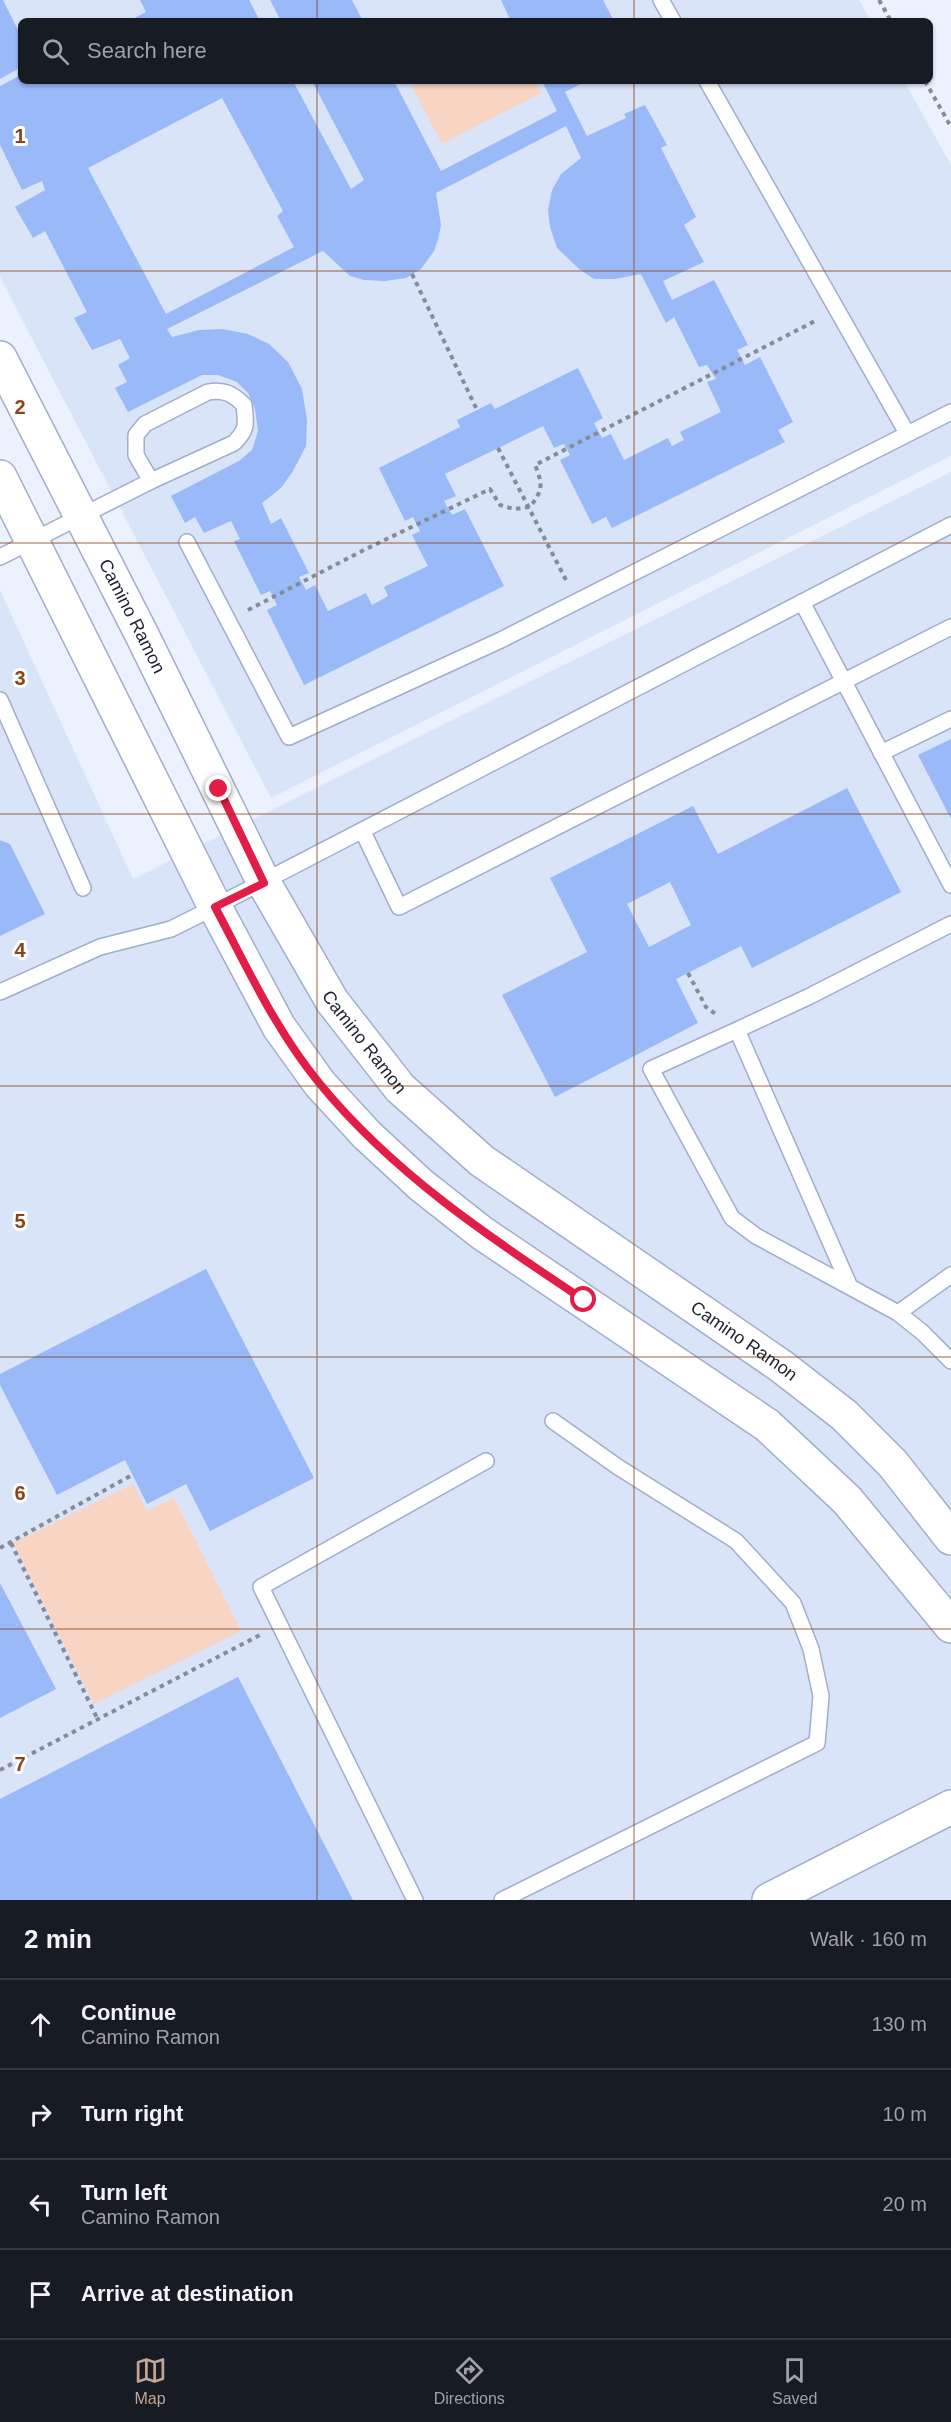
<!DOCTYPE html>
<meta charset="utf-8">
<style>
body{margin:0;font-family:Helvetica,sans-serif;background:#20242c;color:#f1f3f6}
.stop{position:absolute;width:18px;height:18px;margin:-14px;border:4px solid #e11d48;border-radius:50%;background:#fff}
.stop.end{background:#e11d48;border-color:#fff;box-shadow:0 2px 6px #0008}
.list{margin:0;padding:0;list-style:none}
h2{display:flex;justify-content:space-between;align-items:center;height:78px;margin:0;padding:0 24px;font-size:26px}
h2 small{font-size:20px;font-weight:400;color:#9ea1a6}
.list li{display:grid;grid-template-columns:39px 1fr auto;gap:18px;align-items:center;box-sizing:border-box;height:90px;padding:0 24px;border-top:2px solid #363941}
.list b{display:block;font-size:22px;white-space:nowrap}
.list p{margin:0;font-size:20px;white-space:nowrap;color:#9ea1a6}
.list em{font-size:20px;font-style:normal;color:#9ea1a6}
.icon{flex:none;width:33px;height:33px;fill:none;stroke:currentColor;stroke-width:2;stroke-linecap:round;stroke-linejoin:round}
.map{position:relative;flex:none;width:951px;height:1900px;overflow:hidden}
.search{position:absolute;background:#171b24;box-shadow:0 2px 4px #0004;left:18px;right:18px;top:18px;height:66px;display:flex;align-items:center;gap:15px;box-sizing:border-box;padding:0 21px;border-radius:9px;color:#9ea1a6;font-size:22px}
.sheet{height:438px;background:#171b24}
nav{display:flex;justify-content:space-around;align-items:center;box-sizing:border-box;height:84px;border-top:2px solid #363941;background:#171b24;font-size:16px;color:#9ea1a6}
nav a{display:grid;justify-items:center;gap:3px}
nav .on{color:#c2a493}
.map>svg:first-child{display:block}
</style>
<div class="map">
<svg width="951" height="1900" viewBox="0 0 951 1900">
<rect width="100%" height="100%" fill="#ebf1fd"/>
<path fill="#d9e4f9" d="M0,0h859l12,21h-850v60h883l47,84v291l-680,342 -271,-521z
M951,472v1428h-951v-1310l133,289z"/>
<path fill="#f8d4c2" d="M425,81h110l6,12 -99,51 -30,-57z
M133,1484l14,27 27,-13 67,133 -147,73 -81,-161z"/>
<path fill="#99b9f9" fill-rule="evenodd" d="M0,0h3l18,36v31l-21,12z
M140,0h109l11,21h-131l17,-9z
M270,0h82l11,21h-82z
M501,0h102l11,21h-103z
M21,75v6h272l58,108 13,-9 -52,-99h82l47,90 116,-60 -15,-30h45l-22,11 22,44 39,-18 -2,-4 21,-9 22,40 -6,3 35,69 -12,8 20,37 -41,19 9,19 42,-20 34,65 -11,5 8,15 15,-8 33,65 -15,8 7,12 -173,86 -6,-11 -14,7 -32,-64 10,-5 -6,-11 -10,4 -11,-22 -98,48 11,22 -12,5 8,14 13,-6 39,77 -200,99 -37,-75 10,-5 -7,-14 -9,4 -27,-54 6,-2 -9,-18 -27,12 -9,-16 -10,6 -14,-27 68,-35 13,-11 6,-19 -3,-22 -7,-16 -11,-11 -19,-7h-16l-74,37 -13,-24 12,-6 -9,-17 12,-7 -10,-19 -28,11 -18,-32 13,-6 -42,-81 -12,7 -18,-31 30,-17 -3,-9 -20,9 -22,-45v-59zM222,98l61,113 -6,5 17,31 -128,67 -78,-146zM566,126l15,32 -20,16 -9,16 -4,20 2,17 7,21 22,21 15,10h21l26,-5 25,49 8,-6 25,50 8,-2 9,14 -9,3 14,30 -41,20 4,8 -12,6 -4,-8 -44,22 -13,-26 -9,4 -8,-15 9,-5 -25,-50 -83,41 -4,-6 -34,17 3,7 -81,41 26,53 8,-4 7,14 -8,4 16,31 -44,21 4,9 -16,9 -6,-12 -38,18 -13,-26 -9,5 -7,-13 10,-4 -28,-55 -10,6 -9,-21 19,-15 12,-17 13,-25 1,-26 -5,-31 -14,-27 -19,-18 -21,-10 -25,-5 -24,1 -27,7 -5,-8 156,-78 27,25 14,4 21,1 21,-3 15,-9 13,-18 4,-11 3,-15 -5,-32z
M951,739v80l-33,-64z
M847,788l54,104 -149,76 -11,-22 -65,33 22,44 -143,74 -53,-102 85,-43 -37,-74 143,-72 25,48zM670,882l21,43 -42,22 -22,-43z
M0,840l10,4 35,70 -45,22z
M206,1269l108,209 -104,53 -24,-47 -39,20 -22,-44 -68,35 -57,-110v-11z
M0,1583l56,106 -56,29z
M238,1677l115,223h-353v-101z"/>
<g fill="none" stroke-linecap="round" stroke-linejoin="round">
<defs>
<path id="service" d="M661,0l12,21
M707,81l200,352
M187,542l102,195 212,-97 450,-228
M0,557l151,-76 83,-38c14,-14 12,-19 10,-38 -11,-11 -20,-16 -36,-13l-63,32 -9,11v20l15,26
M802,602l149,283
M0,700l83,188
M881,753l70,-34
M363,832l36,75 552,-280
M0,992l100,-45 71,-18 26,-13 754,-391
M737,1030l71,-33 143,-73
M850,1287l-94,-51 -24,-18 -81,-149 86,-39 113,257 48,26 53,-38
M898,1313l24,19 29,29
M415,1900l-154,-313 225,-126
M502,1900l315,-157 4,-47 -10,-47 -18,-46 -57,-62 -118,-74 -65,-46"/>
<g id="tertiary">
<path id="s1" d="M0,358l141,275 123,250 68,118 68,87 82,73 299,205 63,49 49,49 58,74"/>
<path d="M0,477l215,430 64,120 41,57 47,51 54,50 61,48 285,192 80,75 104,126"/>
</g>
<path id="secondary" d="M769,1900l182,-93"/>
</defs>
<use href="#service" stroke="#a0aec9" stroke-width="18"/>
<use href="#tertiary" stroke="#a0aec9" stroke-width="36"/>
<use href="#secondary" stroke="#a0aec9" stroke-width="36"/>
<path stroke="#868c97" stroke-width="4" stroke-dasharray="4.5 4.5" stroke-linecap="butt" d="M879,0l12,21
M925,81l26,46
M412,274l65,136
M498,448l69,134
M248,610l114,-59 128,-62 10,16 14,4 16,-2c13,-17 13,-22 5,-42l282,-145
M688,973l18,34 11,8
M11,1543l87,177
M0,1548l132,-73
M0,1770l260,-135"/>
<use href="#service" stroke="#fff" stroke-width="15"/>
<use href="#tertiary" stroke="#fff" stroke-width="33"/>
<use href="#secondary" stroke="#fff" stroke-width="33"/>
</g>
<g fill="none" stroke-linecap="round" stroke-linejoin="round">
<path stroke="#e11d48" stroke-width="8" d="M219,789l45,94 -49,24c32,60 61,124 105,177 73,89 169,153 264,216"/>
</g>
<path fill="none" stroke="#89441b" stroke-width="1.5" stroke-opacity="0.55" d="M317,0v21M634,0v21M317,81v1819M634,81v1819M0,271h951M0,543h951M0,814h951M0,1086h951M0,1357h951M0,1629h951"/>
<g text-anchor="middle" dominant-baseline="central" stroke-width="6" stroke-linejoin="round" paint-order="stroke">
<g font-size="18" fill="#1d222c" stroke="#fefefe">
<text stroke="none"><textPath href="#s1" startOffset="290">Camino Ramon</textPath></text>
<text stroke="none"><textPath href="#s1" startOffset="776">Camino Ramon</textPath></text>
<text stroke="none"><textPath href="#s1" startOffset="1262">Camino Ramon</textPath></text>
</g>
</g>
<g font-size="20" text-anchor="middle" font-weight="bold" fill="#89441b" stroke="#fefefe" stroke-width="6" stroke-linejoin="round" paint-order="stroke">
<text x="20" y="143">1</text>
<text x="20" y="414">2</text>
<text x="20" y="685">3</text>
<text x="20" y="957">4</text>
<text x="20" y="1228">5</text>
<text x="20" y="1500">6</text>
<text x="20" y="1771">7</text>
</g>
</svg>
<div class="stop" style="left:584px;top:1300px"></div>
<div class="stop end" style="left:219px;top:789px"></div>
<div class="search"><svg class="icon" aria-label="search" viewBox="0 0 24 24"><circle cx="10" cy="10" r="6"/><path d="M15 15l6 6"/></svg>Search here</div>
</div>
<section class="sheet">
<h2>2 min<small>Walk · 160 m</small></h2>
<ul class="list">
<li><svg class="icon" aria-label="ahead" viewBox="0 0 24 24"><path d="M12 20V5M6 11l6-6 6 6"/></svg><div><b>Continue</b><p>Camino Ramon</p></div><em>130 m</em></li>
<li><svg class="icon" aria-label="right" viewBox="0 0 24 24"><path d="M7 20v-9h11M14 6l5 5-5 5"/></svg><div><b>Turn right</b></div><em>10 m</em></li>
<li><svg class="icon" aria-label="left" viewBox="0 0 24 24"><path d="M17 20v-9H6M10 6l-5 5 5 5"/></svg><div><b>Turn left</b><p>Camino Ramon</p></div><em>20 m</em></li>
<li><svg class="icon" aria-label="arrive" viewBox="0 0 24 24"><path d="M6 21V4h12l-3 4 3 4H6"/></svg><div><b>Arrive at destination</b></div></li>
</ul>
</section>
<nav>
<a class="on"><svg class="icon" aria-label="map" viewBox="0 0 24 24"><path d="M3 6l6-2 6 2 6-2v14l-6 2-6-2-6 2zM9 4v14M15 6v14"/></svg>Map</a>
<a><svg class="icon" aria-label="directions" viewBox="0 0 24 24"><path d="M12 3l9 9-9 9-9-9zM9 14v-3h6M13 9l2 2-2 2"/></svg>Directions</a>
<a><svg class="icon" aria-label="saved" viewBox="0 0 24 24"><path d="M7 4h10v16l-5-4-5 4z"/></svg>Saved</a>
</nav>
